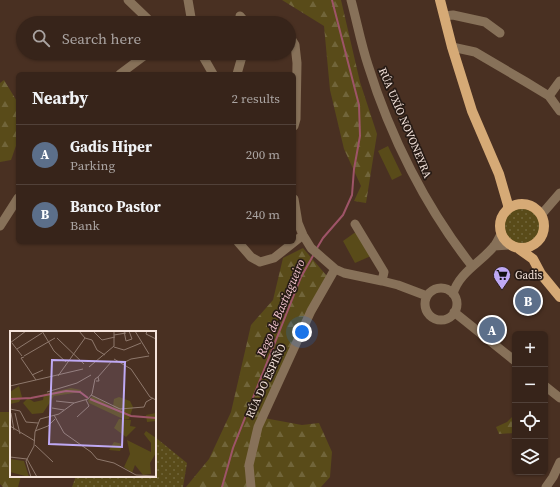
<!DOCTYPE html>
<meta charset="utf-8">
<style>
body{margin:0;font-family:"Source Serif 4",serif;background:#423027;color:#f1f3f6}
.controls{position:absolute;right:12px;bottom:12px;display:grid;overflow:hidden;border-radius:6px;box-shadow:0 1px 3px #0004}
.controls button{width:36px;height:36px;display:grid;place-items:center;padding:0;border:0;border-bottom:1px solid #514139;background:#37241a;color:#f1f3f6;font:20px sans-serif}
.you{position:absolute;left:302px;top:332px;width:14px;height:14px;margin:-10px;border:3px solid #fff;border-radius:50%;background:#1a73e8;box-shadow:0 0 0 6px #1a73e833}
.badge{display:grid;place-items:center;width:26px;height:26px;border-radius:50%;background:#d6ab8b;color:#fff;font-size:13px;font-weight:700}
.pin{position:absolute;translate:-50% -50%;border:2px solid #fff;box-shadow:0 1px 4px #0006}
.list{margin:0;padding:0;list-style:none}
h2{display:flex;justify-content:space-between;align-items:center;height:52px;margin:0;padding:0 16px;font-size:17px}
h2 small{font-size:13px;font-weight:400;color:#aaa4a2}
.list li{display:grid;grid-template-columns:26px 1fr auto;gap:12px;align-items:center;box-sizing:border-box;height:60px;padding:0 16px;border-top:1px solid #514139}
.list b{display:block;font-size:15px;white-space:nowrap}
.list p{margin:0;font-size:13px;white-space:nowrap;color:#aaa4a2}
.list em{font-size:13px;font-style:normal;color:#aaa4a2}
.icon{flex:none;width:22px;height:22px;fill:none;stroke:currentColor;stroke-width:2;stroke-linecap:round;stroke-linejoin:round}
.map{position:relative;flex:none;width:560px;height:487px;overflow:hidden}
.search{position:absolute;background:#37241a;box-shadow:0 1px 3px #0004;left:16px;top:16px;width:280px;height:44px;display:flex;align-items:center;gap:10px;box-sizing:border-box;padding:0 14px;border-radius:22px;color:#aaa4a2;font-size:15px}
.panel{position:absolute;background:#37241a;box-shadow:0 1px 3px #0004;left:16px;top:72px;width:280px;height:172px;border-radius:6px}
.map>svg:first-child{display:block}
</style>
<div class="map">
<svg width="560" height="487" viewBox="0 0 560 487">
<defs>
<pattern id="grass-dots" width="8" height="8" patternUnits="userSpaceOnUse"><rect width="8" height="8" fill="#594b19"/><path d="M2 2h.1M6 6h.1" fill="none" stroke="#71653a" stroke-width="1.8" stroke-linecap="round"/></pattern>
<pattern id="forest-firs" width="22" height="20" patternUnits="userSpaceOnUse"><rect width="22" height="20" fill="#594b19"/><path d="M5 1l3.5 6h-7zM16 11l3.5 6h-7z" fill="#71653a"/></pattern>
</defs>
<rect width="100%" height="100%" fill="#493022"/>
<path fill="url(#grass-dots)" d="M504 226a18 18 0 1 1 36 0a18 18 0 1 1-36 0Z
M155,437l32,26 -4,24h-111l4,-11h79z"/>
<path fill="url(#forest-firs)" d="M282,0h59l19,82 17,52 -11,69 -12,-2 7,-15 -17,-37 -14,-59 -6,-64z
M4,80l14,23v37l-7,20 -11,2v-79z
M303,248l29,34 -31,56 -37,80 38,7 17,-2 13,29 -2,25 -9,10h-135l23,-28 22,-47 20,-87 22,-25 10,-42z
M0,412h10l1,1v63h10l-3,11h-15l-3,-3z
M515,414v19l-16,1 -3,-7 11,-5z"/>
<path fill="#594b19" d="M388,146l14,29 -10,5 -14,-29z
M357,231l14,25 -16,7 -12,-22z"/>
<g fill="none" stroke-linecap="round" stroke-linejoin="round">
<path stroke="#9e5468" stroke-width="2" d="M317,248l6,-10 20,-23 9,-20 2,-26 6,-33 -1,-31 -27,-105
M222,487l11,-39 68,-171 13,-23"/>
<path stroke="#877159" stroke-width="9" d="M128,0l24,23
M188,0l4,23
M351,0c6,22 10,44 17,65 22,71 58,143 104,201
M240,16l6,7
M444,16l9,-1 32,7 15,11
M290,37l5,8 2,18 -1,56 -2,7
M452,47l23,5 51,30 23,14 11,15
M201,53l12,21
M120,74l28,-21
M237,74l6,-21
M549,96l11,-15
M294,199l4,24 5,12 8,13 24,21 9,4 38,8 16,4 29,11
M541,215l19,-22
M355,224l29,48 -2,9
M0,226l18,-28
M238,242l13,15 9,5 14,-4 29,-23
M494,246l15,-1
M425 304a16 16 0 1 1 32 0a16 16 0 1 1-32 0Z
M453,294c6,-22 29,-32 42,-49 2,-3 4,-7 6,-11
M454,312l61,49
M545,386l15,12
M251,487l-2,-22 9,-38 53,-116 24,-42
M546,487l7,-10 7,-15"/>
<path stroke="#d6aa76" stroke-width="10" d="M440,0l12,47 20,64 27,63 9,31v4
M500 226a22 22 0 1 1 44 0a22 22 0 1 1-44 0Z
M519,249l14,10 8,15 19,23"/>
</g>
<defs>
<symbol id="supermarket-pin" viewBox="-11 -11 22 30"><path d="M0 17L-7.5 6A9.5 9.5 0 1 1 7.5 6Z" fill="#bfa9f4" stroke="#271b15"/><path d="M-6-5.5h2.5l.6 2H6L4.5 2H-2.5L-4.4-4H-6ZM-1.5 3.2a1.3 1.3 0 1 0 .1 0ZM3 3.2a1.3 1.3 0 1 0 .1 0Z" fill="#111"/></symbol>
</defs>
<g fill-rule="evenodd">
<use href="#supermarket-pin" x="492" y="265" width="20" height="27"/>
</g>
<g text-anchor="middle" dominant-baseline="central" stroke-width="3.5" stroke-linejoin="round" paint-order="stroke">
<g font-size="11" fill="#f5e4dc" stroke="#271b15">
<text transform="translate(405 123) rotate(67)">RÚA UXÍO NOVONEYRA</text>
<text transform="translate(266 381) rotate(-65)">RÚA DO ESPIÑO</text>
</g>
<g font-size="11" fill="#f5e4dc" stroke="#271b15" text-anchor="start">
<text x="515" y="275">Gadis</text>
</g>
<g font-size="12" font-style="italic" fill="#f2c5cf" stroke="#271b15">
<text transform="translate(281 308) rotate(-67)">Rego de Bastiagueiro</text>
</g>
</g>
<g transform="translate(10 331)">
<rect width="146" height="146" fill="#493022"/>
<path d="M109,88l12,1 -1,6 6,1 -10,10 -12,-9z" fill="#594b19"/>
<path d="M9,55l3,11 -3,5 -9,2v-12zM61,57l10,2v2l-27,4 -11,17 -11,1 -9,-11 5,-5 6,4 9,-2 1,-6zM83,65l20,11 1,-8 5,-2 11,4 3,6 -4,12h-6l-34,-16 -1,-3zM146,82v8l-9,1 -1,-7zM136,100l10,7v15l-6,10 1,11 -8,1 -8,-10 -3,8 -8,-6 6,-13 -3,-14 24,12v-9l-7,-9zM104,111l9,2 -3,7 -11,-1zM0,128l14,2 5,16 -19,-5z" fill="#594b19"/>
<path fill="none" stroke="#9e5468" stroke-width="2" d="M0,68l21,-1 35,-7 14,1 8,6M80,68l41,17 25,2"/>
<path fill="none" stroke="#8e786c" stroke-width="1" d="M32,0l12,20 12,11M69,0l6,7 7,2M83,0l9,9 13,-3M114,0l2,10 6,-2 -3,-8M125,0l14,23M137,0l-1,3 10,5M104,4l12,-2M47,7l27,26M82,9l5,10 8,5M0,12l16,-12M2,12l10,13M104,16l10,3 17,-7M7,18l25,-16M14,25l31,-18M14,26l-3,1 15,22M104,28l17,10 19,28 6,3M113,32l8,-4 18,-3M79,36l25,-21v-15M22,44l11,-5M48,45l27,-38M88,46l14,-16M0,55l73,-17M37,61l30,-9 14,-8M81,64l29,14 24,-2 2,-5 7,-4M46,70l18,2M42,77l12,2M0,78l10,2 6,11 12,1M1,82l3,17M5,82l5,21M44,84l10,18 27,19 6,7 17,4 22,12 20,1M67,86l12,-11 -3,-6M0,95l25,15M25,100l13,-5 7,-7M25,114l18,17M0,126l17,2 10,18M21,146l-5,-16 8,-15 1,-14 5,-13 19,-5 15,-11 14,-4 4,-5 3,-15 3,-2 1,4h-3"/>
<path fill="#bfa9f4" fill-opacity="0.15" stroke="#bfa9f4" stroke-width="2" d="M42,29l73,2 -3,85 -73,-3z"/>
<rect width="146" height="146" fill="none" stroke="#f5e4dc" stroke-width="2"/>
</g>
</svg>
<div class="controls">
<button>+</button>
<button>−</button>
<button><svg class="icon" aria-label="locate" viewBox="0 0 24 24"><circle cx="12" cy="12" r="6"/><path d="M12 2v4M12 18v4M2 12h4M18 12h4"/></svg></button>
<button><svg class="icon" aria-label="layers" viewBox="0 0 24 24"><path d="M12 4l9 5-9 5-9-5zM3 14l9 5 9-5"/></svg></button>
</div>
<div class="you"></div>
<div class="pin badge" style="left:492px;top:330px;background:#5c6f8a">A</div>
<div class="pin badge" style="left:528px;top:301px;background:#5c6f8a">B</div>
<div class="search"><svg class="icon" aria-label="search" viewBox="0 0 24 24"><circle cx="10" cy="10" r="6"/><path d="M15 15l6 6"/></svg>Search here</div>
<section class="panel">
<h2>Nearby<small>2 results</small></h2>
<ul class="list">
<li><span class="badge" style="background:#5c6f8a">A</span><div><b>Gadis Hiper</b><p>Parking</p></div><em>200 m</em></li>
<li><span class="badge" style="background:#5c6f8a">B</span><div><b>Banco Pastor</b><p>Bank</p></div><em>240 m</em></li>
</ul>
</section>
</div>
